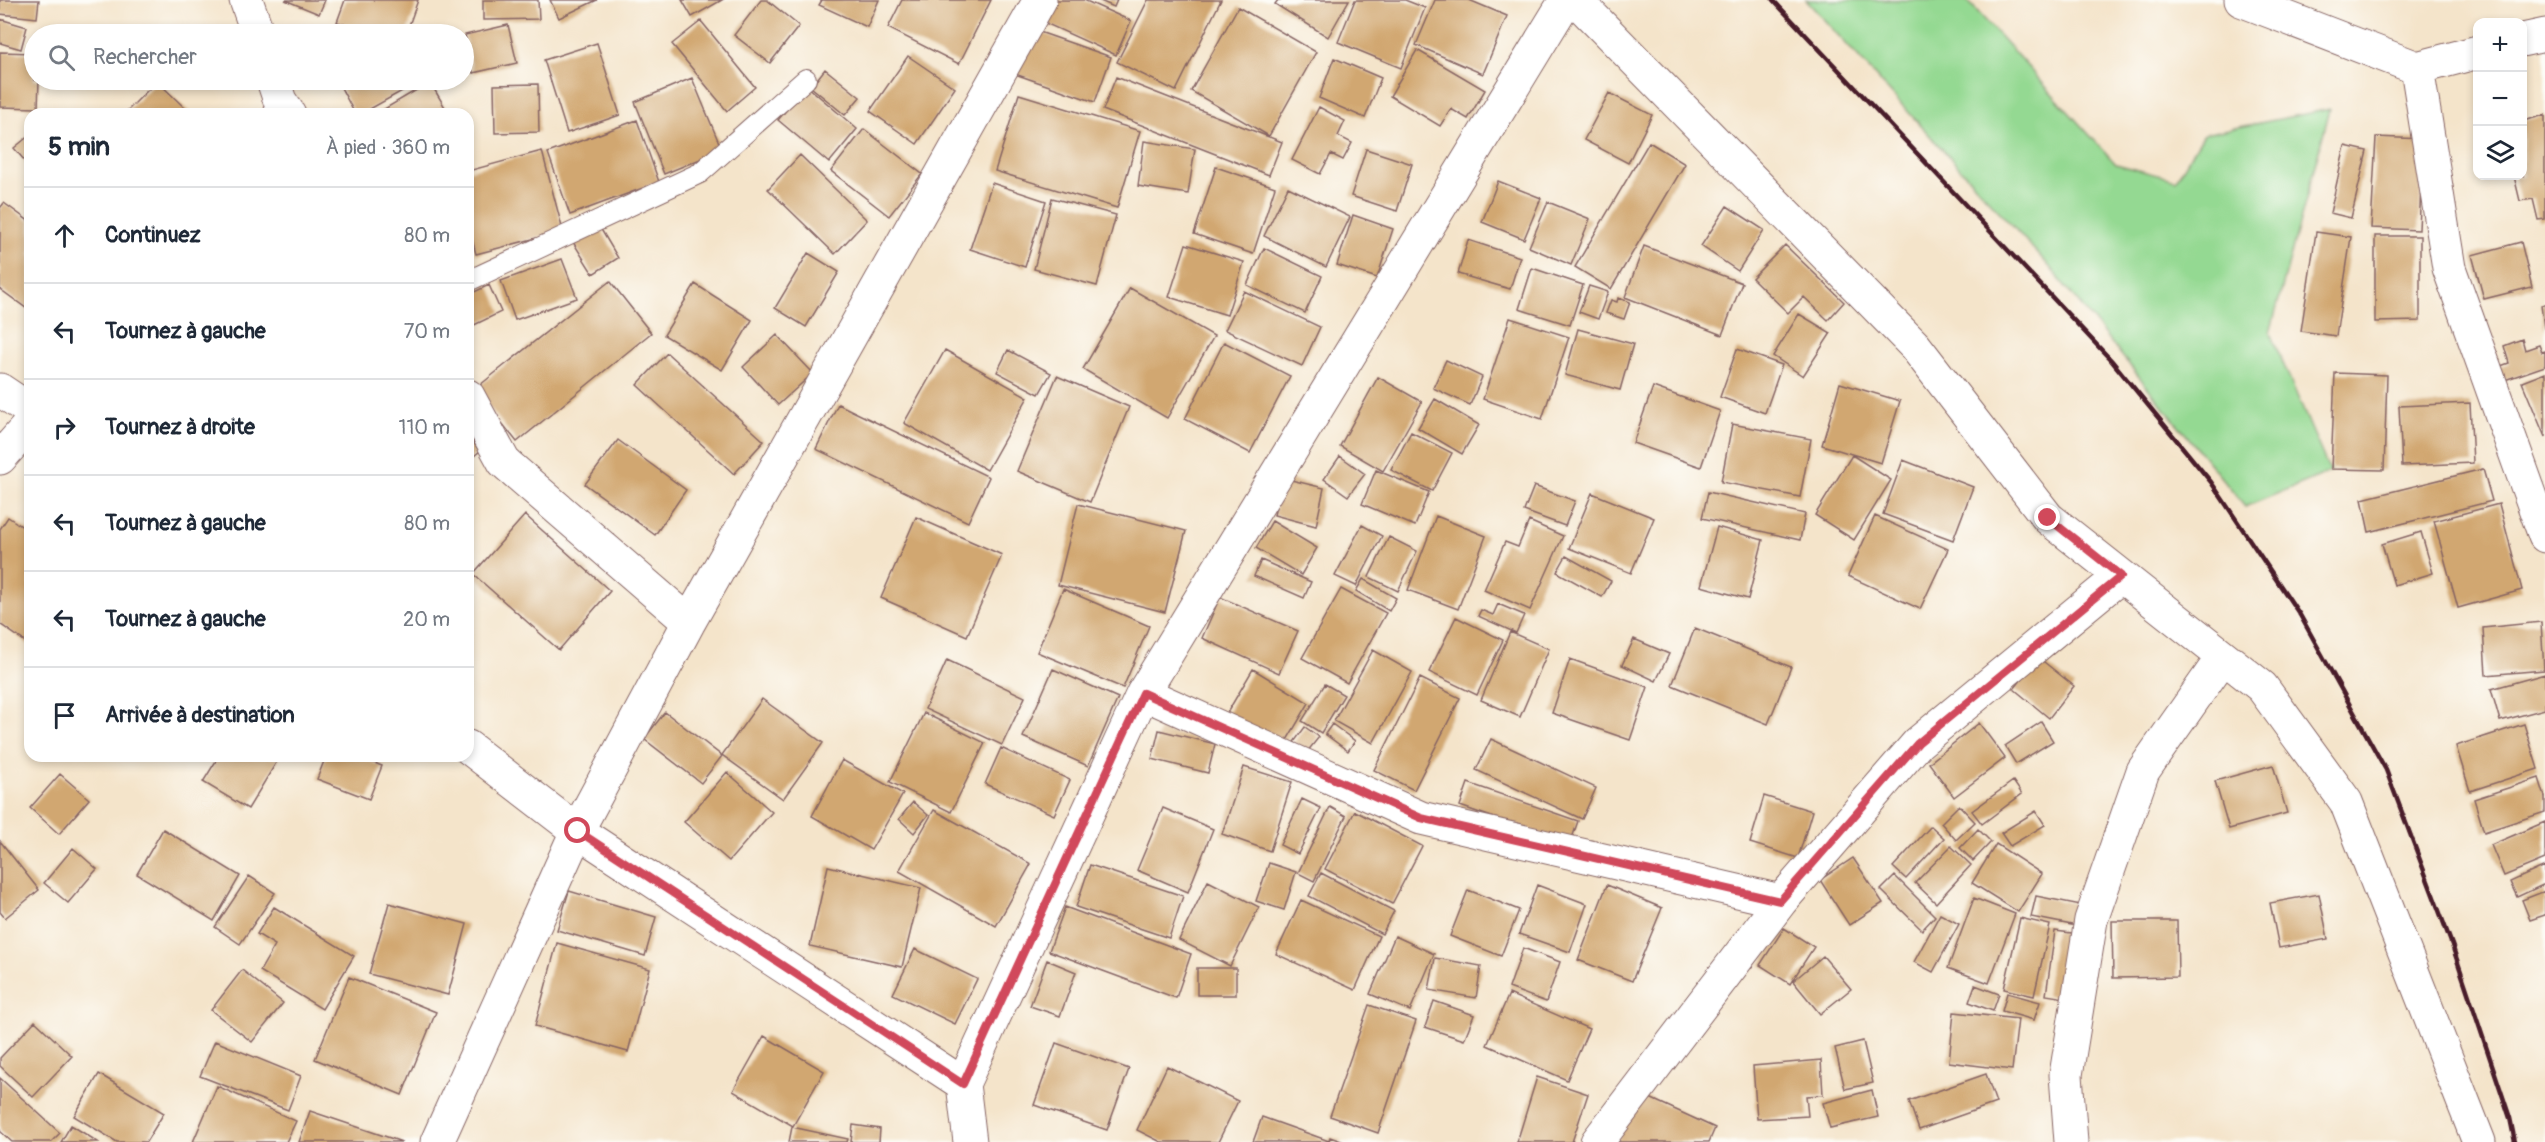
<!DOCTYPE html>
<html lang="fr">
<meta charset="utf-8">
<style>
body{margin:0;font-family:Pangolin,sans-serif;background:#f6f6f7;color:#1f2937}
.controls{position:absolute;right:18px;top:18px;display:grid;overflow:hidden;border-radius:12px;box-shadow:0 3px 9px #0003}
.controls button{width:54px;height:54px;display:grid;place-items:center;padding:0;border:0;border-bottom:2px solid #e0e1e3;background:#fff;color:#1f2937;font:30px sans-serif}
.stop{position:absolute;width:18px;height:18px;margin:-14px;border:4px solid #d1495b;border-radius:50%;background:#fff}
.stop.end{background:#d1495b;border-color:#fff;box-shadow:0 2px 6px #0008}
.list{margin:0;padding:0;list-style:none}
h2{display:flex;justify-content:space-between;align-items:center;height:78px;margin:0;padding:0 24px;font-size:26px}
h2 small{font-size:20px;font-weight:400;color:#747a83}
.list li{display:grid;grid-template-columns:39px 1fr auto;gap:18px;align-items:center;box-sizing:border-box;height:96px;padding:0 24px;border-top:2px solid #e0e1e3}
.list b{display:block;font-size:22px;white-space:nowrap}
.list em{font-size:20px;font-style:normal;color:#747a83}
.icon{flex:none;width:33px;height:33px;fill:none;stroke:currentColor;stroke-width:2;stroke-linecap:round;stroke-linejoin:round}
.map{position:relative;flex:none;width:2545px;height:1142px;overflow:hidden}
.search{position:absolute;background:#fff;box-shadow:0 3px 9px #0003;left:24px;top:24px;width:450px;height:66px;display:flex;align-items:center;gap:15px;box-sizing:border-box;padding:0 21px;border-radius:33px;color:#747a83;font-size:22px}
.panel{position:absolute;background:#fff;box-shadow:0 3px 9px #0003;left:24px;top:108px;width:450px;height:654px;border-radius:18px}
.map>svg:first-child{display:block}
</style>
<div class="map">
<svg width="2545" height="1142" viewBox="0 0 2545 1142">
<rect width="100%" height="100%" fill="#fdfcf7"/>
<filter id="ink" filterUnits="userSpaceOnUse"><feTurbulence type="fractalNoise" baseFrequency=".0167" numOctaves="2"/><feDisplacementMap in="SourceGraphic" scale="12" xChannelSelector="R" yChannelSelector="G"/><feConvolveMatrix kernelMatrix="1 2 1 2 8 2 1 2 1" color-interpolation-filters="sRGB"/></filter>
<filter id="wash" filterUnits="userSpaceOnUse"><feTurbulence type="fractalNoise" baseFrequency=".008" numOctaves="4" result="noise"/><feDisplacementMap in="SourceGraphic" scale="24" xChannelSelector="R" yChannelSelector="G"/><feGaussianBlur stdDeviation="1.35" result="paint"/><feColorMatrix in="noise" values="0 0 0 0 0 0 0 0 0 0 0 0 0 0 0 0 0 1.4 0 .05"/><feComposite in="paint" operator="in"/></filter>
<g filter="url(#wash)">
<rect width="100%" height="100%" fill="#f4e4ca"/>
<path fill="#94d992" stroke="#6f7c5e" stroke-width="1.5" d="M1806,0h161l149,164 60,16 28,-46 126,-25 -60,224 60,139 -85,35 -197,-242z"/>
<g id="blocks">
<path fill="#d1a771" d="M0,0h39l-2,18 -37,-4z
M285,0h40l-6,14z
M345,0h73l-12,34h-31l-38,-12z
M483,0h55l1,19 -56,1z
M550,0h47l-38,18z
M682,0h40l-30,17z
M761,0h6l32,26 -29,37 -36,-28z
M822,0h57l-12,27 -48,-22z
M902,0h89l-32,64 -71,-36z
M1056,0h28l47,21 -15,34 -71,-32z
M1098,0h19l-3,7z
M1148,0h73l-45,91 -59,-29z
M1278,0h71l-21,37 -53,-33z
M1355,0h50l20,8 -24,60 -63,-26z
M1435,0h34l38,16 -24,58 -67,-29z
M1238,7l78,45 -47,84 -78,-45z
M0,19l27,8 -6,22 -21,-6z
M701,21l54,66 -28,24 -55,-67z
M508,25l9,38 -44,10 -8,-38z
M1031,29l80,28 -16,45 -80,-28z
M597,43l23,72 -53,18 -23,-73z
M1417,50l68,40 -17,29 -17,-10 -11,17 -50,-30z
M0,52l34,1v27h5l-1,28 -38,-1z
M908,56l47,32 -38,56 -47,-33z
M1334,58l47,20 -16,40 -46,-20z
M825,69l35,28 -15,18 -34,-28z
M1116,77l166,65 -13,33 -166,-65z
M692,78l30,72 -58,24 -29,-72z
M337,80h61l6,10 -43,24h-6z
M157,81l34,33h-67z
M430,82l16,27 -8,5h-62z
M538,84l1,48 -44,1 -1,-48z
M807,86l50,43 -28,34 -51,-43z
M1609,93l43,22 -24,48 -44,-23z
M1019,94l121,37 -23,77 -122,-37z
M1319,107l26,14 -7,15 14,7 -9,17 -12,-6 -11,20 -28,-14z
M2545,115v104l-7,1 -5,-21 -13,2 -6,-25h9v-55z
M637,120l22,62 -89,33 -22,-62z
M864,129l58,45 -33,42 -58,-45z
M30,135v32l-16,-19z
M2376,137l47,2 -4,91 -48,-2z
M1144,141l51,8 -7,45 -50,-8z
M1649,142l36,22 -74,125 -36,-22z
M2345,146l22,5 -16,67 -21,-5z
M1366,149l46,15 -15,47 -46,-15z
M542,151l21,80 -87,23 -8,-30v-53z
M800,155l67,65 -32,34 -67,-65z
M1216,167l59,20 -22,67 -59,-20z
M1498,181l43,17 -17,41 -42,-17z
M992,183l54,18 -21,66 -55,-18z
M1288,187l62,30 -24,50 -62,-31z
M1052,198l64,17 -19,71 -63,-17z
M1548,202l42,17 -19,46 -42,-18z
M4,203l26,19v89l-30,-22v-81z
M1727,206l37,24 -26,41 -37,-25z
M1353,215l40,14 -16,49 -40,-13z
M599,226l19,32 -25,16 -20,-32z
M2316,232l35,5 -15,99 -35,-5z
M2375,236h45v85l-45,1z
M1468,240l52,17 -10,32 -52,-15z
M2521,242l11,45 -48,12 -12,-44z
M1186,244l58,18 -17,53 -58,-18z
M1785,245l59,57 -16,18 -24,-23 -16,16 -36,-35z
M1644,246l98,37 -20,52 -97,-38z
M1264,248l58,28 -17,37 -58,-28z
M808,253l31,19 -33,55 -31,-19z
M562,259l15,39 -62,22 -14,-39z
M1532,268l51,17 -13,40 -51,-16z
M610,281l41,52 -134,109 -42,-53z
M695,284l57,36 -30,50 -58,-35z
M489,285l12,27 -33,16v-33z
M1589,286l19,6 -10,27 -19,-7z
M1130,288l84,48 -47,82 -84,-49z
M1244,291l76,36 -18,39 -77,-36z
M1618,298l12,4 -6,17 -18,-6 5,-13 6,2z
M2545,304v24h-1l-3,-23z
M1799,314l32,19 -28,43 -30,-20z
M1510,318l59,19 -27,82 -59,-20z
M1578,329l55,15 -13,46 -55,-15z
M777,335l36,38 -35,32 -35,-38z
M2522,339l3,11 14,-5 3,7 3,-1v15l-46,16 -4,-14 14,-5 -5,-17z
M1224,342l66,34 -40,77 -65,-34z
M1737,349l45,16 -17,48 -45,-16z
M945,350l83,47 -41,73 -83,-47z
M1008,350l43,23 -12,21 -42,-22z
M667,353l97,88 -30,33 -97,-89z
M1446,360l36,17 -12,28 -37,-17z
M2335,373l52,2 -3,95 -53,-1z
M2545,373v64l-23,-55z
M1057,376l72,31 -39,95 -73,-31z
M1378,377l44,25 -39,69 -43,-25z
M1840,383l60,18 -19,62 -59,-18z
M1653,387l67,24 -19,56 -68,-24z
M1435,399l44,26 -17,29 -44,-26z
M2470,403l3,60 -71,3 -3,-60z
M838,404l151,73 -21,45 -152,-73z
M1732,424l79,15 -11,58 -79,-15z
M1411,432l41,21 -20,38 -41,-21z
M468,436l12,15 -12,10z
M618,440l68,50 -31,45 -70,-51z
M1852,455l39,25 -37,60 -39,-25z
M1340,456l25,18 -17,22 -24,-17z
M1903,460l70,27 -20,53 -70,-26z
M2483,469l9,32 -123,31 -7,-33z
M1376,470l53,22 -14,34 -53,-22z
M1283,478l41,10 -8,38 -42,-11z
M1534,486l41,15 -10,25 -41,-15z
M1708,492l97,22 -5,26 -98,-22z
M1592,493l62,25 -23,55 -62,-25z
M1078,504l108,27 -21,81 -107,-27z
M2499,504l23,86 -64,18 -24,-87z
M525,515l85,76 -51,59 -86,-76z
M1436,516l50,20 -28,73 -50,-19z
M1875,516l73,33 -28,60 -72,-33z
M8,517l22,15v113l-30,-21v-95z
M916,517l86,38 -35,81 -86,-38z
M1272,521l45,27 -16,27 -45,-27z
M1529,521l34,15 -33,74 -46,-20 21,-48 13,5z
M1362,525l20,11 -26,50 -21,-10z
M1717,527l46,13 -15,59 -47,-13z
M2421,532l12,41 -39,12 -12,-41z
M1389,537l28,14 -19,40 -29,-14z
M1566,556l45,25 -9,16 -45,-25z
M1261,560l50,22 -7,16 -50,-22z
M1363,579l33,19 -7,13 -33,-20z
M1063,589l86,37 -26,62 -86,-36z
M1341,589l45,24 -39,70 -45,-25z
M1220,597l78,34 -19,42 -77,-35z
M1498,604l26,11 -8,18 -38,-17 3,-6 12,5z
M1456,617l47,23 -26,55 -48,-23z
M2541,622l3,48 -58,5 -3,-47z
M1695,628l96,39 -23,57 -96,-39z
M1510,632l39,17 -29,68 -39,-17z
M1634,639l35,15 -13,27 -34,-16z
M1373,650l39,22 -39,71 -39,-22z
M2039,658l35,28 -25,32 -35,-29z
M1570,659l78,28 -18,53 -78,-27z
M947,660l78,37 -23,48 -77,-36z
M1053,669l65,29 -30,68 -65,-29z
M1253,669l56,34 -29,49 -56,-34z
M2545,674v35l-45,12 -9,-32z
M1420,678l40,20 -46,92 -40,-20z
M1325,684l19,11 -23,38 -19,-12z
M762,699l61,44 -40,56 -61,-44z
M665,712l57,44 -21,27 -57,-44z
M924,713l61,30 -34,69 -61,-30z
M2041,722l12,19 -37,23 -11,-18z
M1979,723l26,35 -51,39 -25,-34z
M1332,724l23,17 -7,10 -23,-17z
M2524,724l14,45 -68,22 -14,-45z
M1305,727l14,10 -12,15 -13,-10z
M1159,730l56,14 -7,29 -56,-14z
M1491,739l105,49 -14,31 -106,-49z
M1001,748l69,32 -16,35 -69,-31z
M219,756l60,2 -31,51 -45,-27z
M326,756h30l26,10 -13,33 -52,-20z
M842,760l61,34 -32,56 -59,-34z
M2273,765l14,48 -58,16 -14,-48z
M1244,767l48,15 -22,69 -48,-17z
M727,772l45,40 -43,49 -45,-39z
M60,774l29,25 -30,35 -29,-26z
M2539,778l6,19v15l-61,20 -10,-33z
M2013,781l9,13 -40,30 -10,-13z
M1468,783l110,38 -8,23 -110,-38z
M1764,796l48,15 -14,47 -48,-15z
M1302,799l19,9 -23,46 -18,-9z
M913,802l15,13 -14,18 -15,-14z
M1959,805l16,17 -19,18 -15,-17z
M1330,807l16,9 -32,65 -16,-8z
M1163,808l50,21 -25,63 -51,-22z
M934,810l97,54 -35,62 -97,-55z
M1355,811l67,35 -30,58 -67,-35z
M2036,811l9,14 -35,21 -9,-13z
M2545,822v37l-41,17 -13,-31z
M1931,826l13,12 -38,41 -13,-12z
M163,829l77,47 -26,45 -77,-47z
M1978,829l13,13 -18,19 -13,-13z
M0,841l39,49 -34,28 -5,-6z
M1996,844l46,30 -24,38 -46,-29z
M1951,846l20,19 -35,38 -21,-20z
M73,848l24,21 -29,34 -24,-20z
M1853,858l30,45 -34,22 -29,-45z
M1269,863l27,9 -12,38 -28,-9z
M1090,865l93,31 -14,42 -93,-31z
M828,866l93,22 -19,79 -92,-21z
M2545,866v18l-28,13 -7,-15z
M1321,873l73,38 -12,23 -73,-38z
M249,876l26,17 -35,51 -25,-17z
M1895,876l40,40 -13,14 -41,-40z
M1208,881l51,26 -29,59 -51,-26z
M1537,885l50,19 -17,48 -51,-18z
M1607,885l55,23 -30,73 -54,-21z
M1468,890l51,20 -18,46 -51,-20z
M569,891l87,26 -11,39 -88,-26z
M2545,891v24l-15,5 -8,-20z
M2319,894l9,45 -49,9 -9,-45z
M2036,896l45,9 -4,21 -46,-9z
M1974,898l41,16 -26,69 -41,-15z
M1301,900l78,36 -24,54 -79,-36z
M389,903l78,21 -19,71 -79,-21z
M274,907l80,49 -32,53 -62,-38 15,-26 -18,-11z
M1065,907l126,47 -15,44 -127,-47z
M1940,914l19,10 -26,48 -19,-10z
M2020,918l30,7 -16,71 -30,-7z
M2112,921h65l1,56 -65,1z
M1784,928l30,19 -24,37 -30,-19z
M2055,931l25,3 -9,65 -25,-4z
M1395,936l39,18 -24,57 -40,-17z
M557,943l93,26 -22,83 -93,-26z
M1523,948l37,14 -14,40 -37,-14z
M915,949l62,30 -22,45 -62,-30z
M1823,956l28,33 -31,25 -27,-33z
M1435,958l46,8 -5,32 -47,-8z
M1047,960l29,12 -16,44 -30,-10z
M1197,968h39v27h-39z
M242,970l41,33 -31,39 -41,-32z
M349,977l87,35 -34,83 -87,-36z
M1975,985l24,9 -6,17 -24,-9z
M2007,993l33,9 -6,18 -32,-9z
M1509,994l80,35 -22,51 -80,-35z
M1434,1001l40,14 -10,25 -39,-13z
M1369,1005l47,16 -38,112 -48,-17z
M1954,1012l64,7 -6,51 -63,-8z
M35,1021l37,35 -39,41 -33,-31v-8z
M764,1036l60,35 -31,55 -60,-35z
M215,1041l86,35 -13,34 -88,-34z
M1863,1041l10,42 -28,6 -10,-41z
M1056,1043l73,26 -22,61 -73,-25z
M1821,1060l2,35 -17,1 2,20 -51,3 -4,-53z
M1167,1066l71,35 -20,41h-57l-24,-12z
M99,1074l65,39 -18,29h-29l-43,-26z
M1986,1074l10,29 -77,27 -10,-29z
M1537,1077l51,17 -16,48h-55z
M0,1078l60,55 -9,9h-39l-12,-11z
M217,1086l79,35 -10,21h-93z
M1872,1090l6,27 -48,11 -7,-25z
M1639,1093l76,35 -6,14h-92z
M310,1111l92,31h-103z
M1262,1117l67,24 1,-4 14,5h-91z
M71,1125l27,17h-37z
M853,1125l27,4 -1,13h-28z
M792,1127l56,12 -1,3h-58z"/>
</g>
</g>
<g filter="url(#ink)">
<use href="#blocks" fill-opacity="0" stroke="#866463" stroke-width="1.5"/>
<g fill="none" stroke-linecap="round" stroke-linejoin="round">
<defs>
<path id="lane" d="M468,281l232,-108 106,-94"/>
<path id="street" d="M246,0l12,34
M1576,0l339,346 133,172 214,169 84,115 133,340
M2241,0l176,68 61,-16
M2522,40l23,-5
M2417,68l32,200 96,268
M273,80l7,21 9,13
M0,390l30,20
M468,396l36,66 185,160
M0,458l30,-34
M1143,693l278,125 360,83
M468,747l109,84 386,253 7,58
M963,1084l180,-391 423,-693
M437,1142l140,-311 112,-209 351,-622
M1597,1142l184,-241 137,-158 203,-167
M2071,1142l-5,-67 25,-155 52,-149 80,-114"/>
</defs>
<use href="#lane" stroke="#866463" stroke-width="22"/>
<use href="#street" stroke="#866463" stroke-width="35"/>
<use href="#lane" stroke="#fff" stroke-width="20"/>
<use href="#street" stroke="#fff" stroke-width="33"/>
<path stroke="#4a1f2b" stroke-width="4.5" d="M1773,0l338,360 100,122 89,133 86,155 66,175 58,173 5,24"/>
</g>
</g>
<g fill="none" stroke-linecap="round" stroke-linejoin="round" filter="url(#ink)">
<path stroke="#d1495b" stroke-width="8" d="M578,831l385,253 180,-391 278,125 359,83 138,-158 203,-167 -73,-58"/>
</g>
</svg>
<div class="controls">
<button>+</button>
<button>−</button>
<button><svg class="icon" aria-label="layers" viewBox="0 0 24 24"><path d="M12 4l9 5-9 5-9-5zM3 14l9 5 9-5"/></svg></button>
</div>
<div class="stop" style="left:578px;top:831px"></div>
<div class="stop end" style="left:2048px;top:518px"></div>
<div class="search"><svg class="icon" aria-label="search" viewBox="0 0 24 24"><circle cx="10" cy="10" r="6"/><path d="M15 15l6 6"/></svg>Rechercher</div>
<section class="panel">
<h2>5 min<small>À pied · 360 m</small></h2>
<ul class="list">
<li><svg class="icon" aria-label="ahead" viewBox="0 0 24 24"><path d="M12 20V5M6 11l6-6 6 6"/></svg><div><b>Continuez</b></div><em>80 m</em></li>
<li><svg class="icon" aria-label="left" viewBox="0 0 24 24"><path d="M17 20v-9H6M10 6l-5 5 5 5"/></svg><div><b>Tournez à gauche</b></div><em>70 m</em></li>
<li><svg class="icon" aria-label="right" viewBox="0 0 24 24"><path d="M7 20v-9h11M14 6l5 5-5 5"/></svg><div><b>Tournez à droite</b></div><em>110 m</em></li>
<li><svg class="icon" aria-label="left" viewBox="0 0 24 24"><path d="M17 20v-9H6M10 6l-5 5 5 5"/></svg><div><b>Tournez à gauche</b></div><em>80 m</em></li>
<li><svg class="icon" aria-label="left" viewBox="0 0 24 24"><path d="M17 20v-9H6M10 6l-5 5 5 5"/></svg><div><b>Tournez à gauche</b></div><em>20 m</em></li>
<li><svg class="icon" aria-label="arrive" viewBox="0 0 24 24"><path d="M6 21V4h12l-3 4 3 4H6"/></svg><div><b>Arrivée à destination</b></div></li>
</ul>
</section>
</div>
